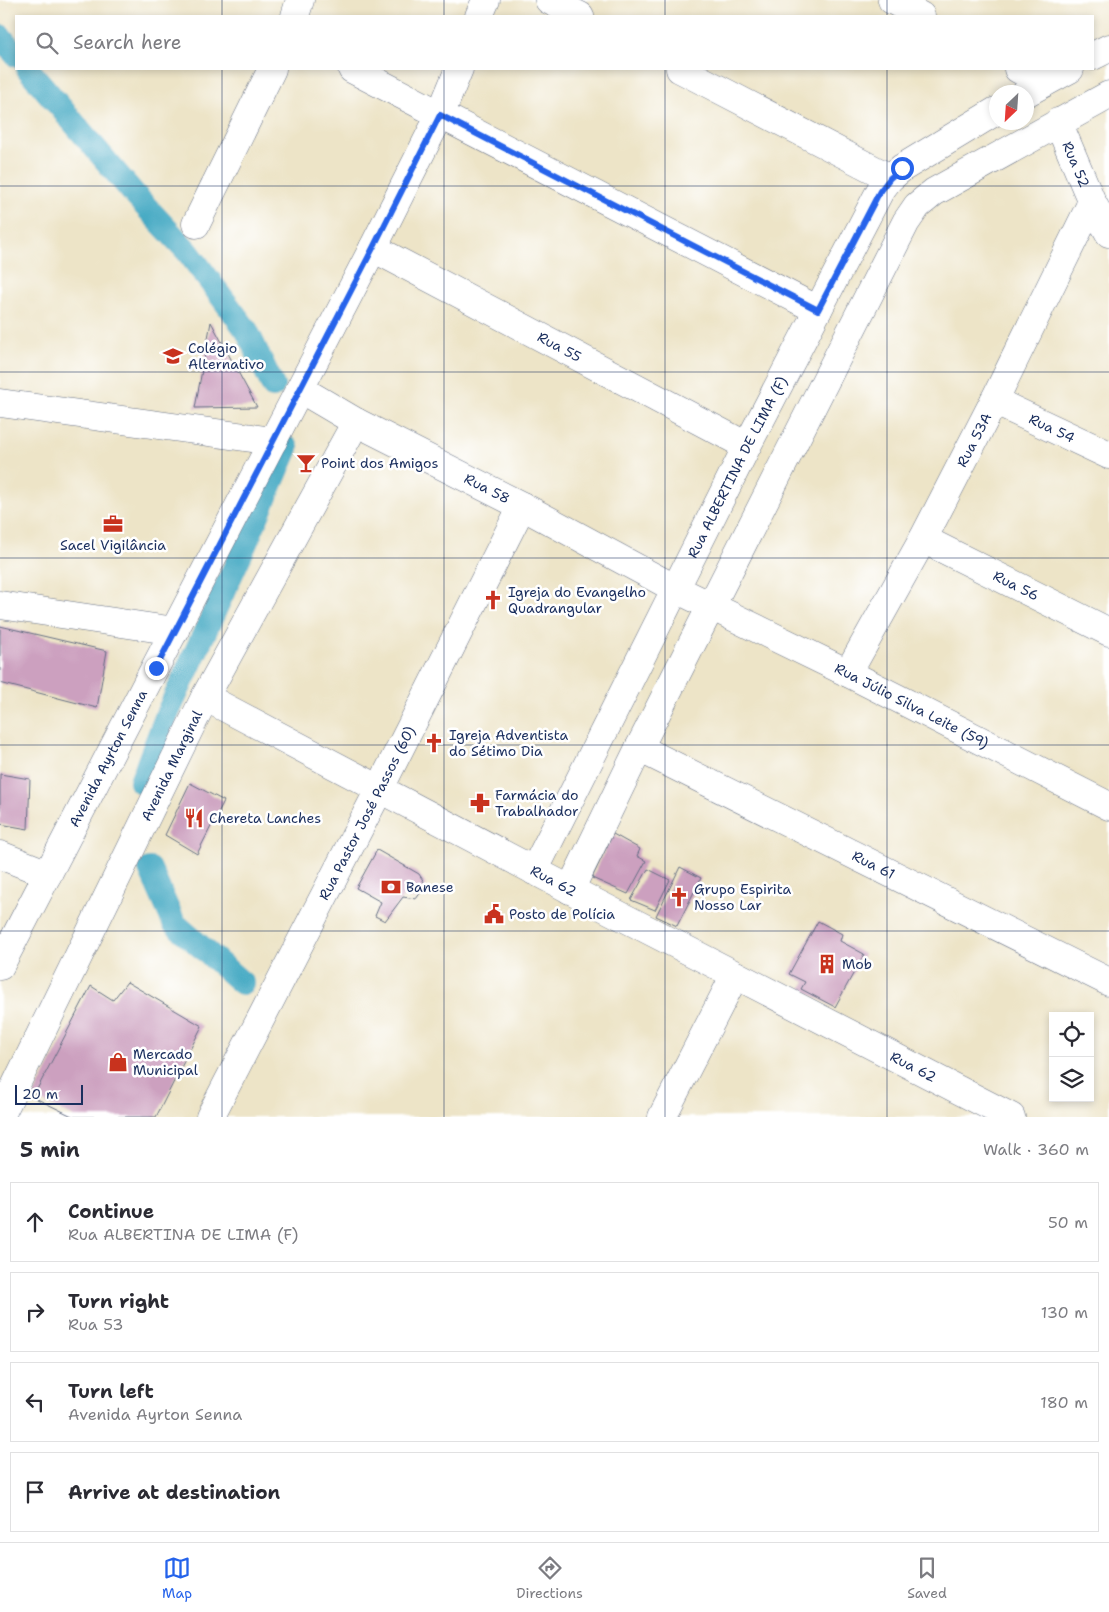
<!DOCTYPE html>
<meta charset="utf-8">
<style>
body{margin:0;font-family:"Shantell Sans",sans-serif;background:#f7f7f7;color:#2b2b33}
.controls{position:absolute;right:15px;bottom:15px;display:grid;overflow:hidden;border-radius:0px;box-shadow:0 2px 8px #0003}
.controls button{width:45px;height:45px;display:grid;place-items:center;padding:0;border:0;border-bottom:1px solid #e1e1e2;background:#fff;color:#2b2b33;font:25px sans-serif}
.compass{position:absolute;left:989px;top:85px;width:45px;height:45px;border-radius:50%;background:#fff;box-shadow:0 2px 8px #0003;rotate:205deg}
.scale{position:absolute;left:15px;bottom:12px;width:68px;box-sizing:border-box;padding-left:5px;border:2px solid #1b2f5e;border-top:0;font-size:14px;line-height:18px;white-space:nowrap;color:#1b2f5e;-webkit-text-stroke:4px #fff;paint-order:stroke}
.stop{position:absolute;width:15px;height:15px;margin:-11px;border:4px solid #2563eb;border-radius:50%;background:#fff}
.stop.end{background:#2563eb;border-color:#fff;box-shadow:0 1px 5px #0008}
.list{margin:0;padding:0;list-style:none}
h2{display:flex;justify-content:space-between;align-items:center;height:65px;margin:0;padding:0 20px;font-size:21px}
h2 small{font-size:16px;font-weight:400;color:#7c7c81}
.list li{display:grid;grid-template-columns:32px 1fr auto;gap:15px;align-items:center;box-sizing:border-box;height:80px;margin:0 10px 10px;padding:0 10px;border:1px solid #e1e1e2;border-radius:0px}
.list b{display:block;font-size:19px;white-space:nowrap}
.list p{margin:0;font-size:16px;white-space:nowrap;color:#7c7c81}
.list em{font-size:16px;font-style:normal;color:#7c7c81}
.icon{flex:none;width:28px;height:28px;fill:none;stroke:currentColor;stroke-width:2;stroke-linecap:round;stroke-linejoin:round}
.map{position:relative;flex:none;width:1109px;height:1117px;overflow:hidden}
.search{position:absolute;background:#fff;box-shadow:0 2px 8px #0003;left:15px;right:15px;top:15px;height:55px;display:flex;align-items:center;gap:12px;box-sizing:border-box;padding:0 18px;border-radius:0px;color:#7c7c81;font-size:19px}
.sheet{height:425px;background:#fff}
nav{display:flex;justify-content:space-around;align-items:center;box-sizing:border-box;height:70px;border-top:1px solid #e1e1e2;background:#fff;font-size:14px;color:#7c7c81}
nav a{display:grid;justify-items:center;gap:2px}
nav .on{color:#2563eb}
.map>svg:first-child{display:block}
</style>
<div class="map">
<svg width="1109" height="1117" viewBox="0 0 1109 1117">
<rect width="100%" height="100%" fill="#fff"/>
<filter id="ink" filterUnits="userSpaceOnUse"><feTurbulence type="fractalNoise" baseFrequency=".02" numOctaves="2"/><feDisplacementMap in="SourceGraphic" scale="10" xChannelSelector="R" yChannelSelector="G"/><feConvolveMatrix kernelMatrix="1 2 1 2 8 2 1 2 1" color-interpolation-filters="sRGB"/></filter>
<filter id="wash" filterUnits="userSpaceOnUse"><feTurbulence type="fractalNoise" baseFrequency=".0096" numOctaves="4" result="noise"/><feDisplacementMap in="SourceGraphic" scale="20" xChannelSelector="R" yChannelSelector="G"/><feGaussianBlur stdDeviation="1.12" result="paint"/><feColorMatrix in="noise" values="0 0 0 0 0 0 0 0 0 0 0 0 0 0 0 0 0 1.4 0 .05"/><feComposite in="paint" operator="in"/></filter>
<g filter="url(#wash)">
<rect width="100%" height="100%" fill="#ede4c7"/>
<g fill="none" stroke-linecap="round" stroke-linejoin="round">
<path stroke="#42a8c2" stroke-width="24" d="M0,36l16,19
M28,69l107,126 53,57 59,79 26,55
M141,782l27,-70 77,-167 42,-97
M150,869l24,54 68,60"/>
</g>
<g id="blocks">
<path fill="#cca0bf" d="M211,322l46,85 -62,1z
M0,626l107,25 -10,57 -97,-25z
M0,774l30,5 -2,50 -28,-5z
M190,783l34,18 -27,53 -32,-19z
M613,834l27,15 -3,7 9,5 -18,33 -36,-16z
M377,850l42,24 7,11 -10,14 -13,-2 -18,24 -10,-5 6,-14 -25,-14z
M680,867l21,11 -24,48 -21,-10z
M648,869l22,11 -15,30 -24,-10z
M818,921l24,13 -2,7 24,13 -29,53 -34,-18 4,-7 -16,-8z
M127,982l75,44 -46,91h-82l-41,-20 58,-111 22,14z"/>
</g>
</g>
<g filter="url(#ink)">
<use href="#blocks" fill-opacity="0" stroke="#646e83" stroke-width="1"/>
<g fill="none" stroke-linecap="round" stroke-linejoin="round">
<defs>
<g id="minor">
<path d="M549,0l31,16"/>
<path d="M892,0l29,16"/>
<path d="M295,16l5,-16"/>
<path d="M479,16l7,-16"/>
<path d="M1093,56l16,-8"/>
<path d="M352,69l466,241"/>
<path d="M680,69l210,109"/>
<path d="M1018,69l26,14"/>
<path d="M1026,93l44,-24"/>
<path id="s1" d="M1058,122l34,80 17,31"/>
<path d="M196,224l76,-155"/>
<path id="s2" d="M373,248l374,198"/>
<path id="s3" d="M300,389l56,33 166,84 154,83 172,84 261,133"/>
<path id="s4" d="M994,401l115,54"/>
<path d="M0,403l273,38"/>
<path id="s5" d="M923,539l186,93"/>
<path d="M0,605l175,26"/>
<path id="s6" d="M848,673l75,-134 71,-138 98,-199"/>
<path id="s7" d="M205,697l385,203 421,217"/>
<path id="s8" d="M639,748l470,234"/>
<path d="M0,855l48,19"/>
<path id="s9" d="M534,871l213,-425 133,-255 10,-13 12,-10 94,-57"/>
<path d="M570,890l69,-142 267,-526 11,-16 17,-14 175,-97"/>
<path id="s10" d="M0,966l373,-718 67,-133 19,-46"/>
<path id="s11" d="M0,1117l205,-420 151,-275"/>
<path id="s12" d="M210,1117l169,-327 143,-284"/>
<path d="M662,1117l73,-142"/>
</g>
</defs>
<use href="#minor" stroke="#646e83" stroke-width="29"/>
<use href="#minor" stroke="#fff" stroke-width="28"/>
</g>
</g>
<g fill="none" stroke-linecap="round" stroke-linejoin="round" filter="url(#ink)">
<path stroke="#2563eb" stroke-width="6" d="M156,668l217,-420 67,-133 378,195 62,-119 10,-13 12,-10"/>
</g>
<path fill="none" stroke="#1b2f5e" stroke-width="1" stroke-opacity="0.55" d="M222,0v16M444,0v16M665,0v16M887,0v16M222,69v1048M444,69v1048M665,69v1048M887,69v1048M0,186h1109M0,372h1109M0,558h1109M0,745h1109M0,931h1109"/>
<defs>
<symbol id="school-bare" viewBox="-9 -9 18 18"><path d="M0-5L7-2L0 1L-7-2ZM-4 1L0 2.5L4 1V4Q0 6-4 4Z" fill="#c8321e" stroke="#fff" stroke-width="2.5" paint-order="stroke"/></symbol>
<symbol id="bar-bare" viewBox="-9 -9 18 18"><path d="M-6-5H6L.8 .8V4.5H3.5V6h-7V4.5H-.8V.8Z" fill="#c8321e" stroke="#fff" stroke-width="2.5" paint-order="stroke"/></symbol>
<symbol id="office-bare" viewBox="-9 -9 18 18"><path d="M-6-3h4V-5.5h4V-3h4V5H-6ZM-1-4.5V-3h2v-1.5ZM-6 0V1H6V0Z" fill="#c8321e" stroke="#fff" stroke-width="2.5" paint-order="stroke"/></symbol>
<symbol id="church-bare" viewBox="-9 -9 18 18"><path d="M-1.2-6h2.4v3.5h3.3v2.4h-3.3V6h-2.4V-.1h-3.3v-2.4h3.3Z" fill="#c8321e" stroke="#fff" stroke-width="2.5" paint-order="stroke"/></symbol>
<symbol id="pharmacy-bare" viewBox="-9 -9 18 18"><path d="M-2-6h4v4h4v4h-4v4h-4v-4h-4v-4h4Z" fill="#c8321e" stroke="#fff" stroke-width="2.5" paint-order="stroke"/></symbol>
<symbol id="restaurant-bare" viewBox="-9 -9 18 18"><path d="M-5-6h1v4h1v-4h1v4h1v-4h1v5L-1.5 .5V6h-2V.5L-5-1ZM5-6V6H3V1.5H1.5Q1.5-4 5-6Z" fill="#c8321e" stroke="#fff" stroke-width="2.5" paint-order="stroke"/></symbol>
<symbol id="bank-bare" viewBox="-9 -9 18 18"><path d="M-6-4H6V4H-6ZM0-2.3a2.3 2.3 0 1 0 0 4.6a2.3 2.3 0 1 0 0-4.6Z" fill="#c8321e" stroke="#fff" stroke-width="2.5" paint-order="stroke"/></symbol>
<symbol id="civic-bare" viewBox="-9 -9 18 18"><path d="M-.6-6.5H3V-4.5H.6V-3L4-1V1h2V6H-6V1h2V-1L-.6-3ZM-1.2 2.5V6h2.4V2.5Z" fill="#c8321e" stroke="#fff" stroke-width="2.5" paint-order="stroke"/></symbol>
<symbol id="building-bare" viewBox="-9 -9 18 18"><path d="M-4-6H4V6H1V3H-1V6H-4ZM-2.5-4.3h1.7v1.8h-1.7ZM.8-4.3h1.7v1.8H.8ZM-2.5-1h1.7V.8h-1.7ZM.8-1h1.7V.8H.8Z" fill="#c8321e" stroke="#fff" stroke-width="2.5" paint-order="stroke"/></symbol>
<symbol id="shop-bare" viewBox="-9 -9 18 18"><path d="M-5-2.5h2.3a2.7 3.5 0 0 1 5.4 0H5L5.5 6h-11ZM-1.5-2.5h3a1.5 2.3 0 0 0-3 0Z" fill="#c8321e" stroke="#fff" stroke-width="2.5" paint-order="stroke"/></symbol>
</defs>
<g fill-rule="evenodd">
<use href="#school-bare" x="159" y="342" width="28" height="28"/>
<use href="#bar-bare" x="292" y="449" width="28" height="28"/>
<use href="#office-bare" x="99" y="510" width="28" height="28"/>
<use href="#church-bare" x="479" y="586" width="28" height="28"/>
<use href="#church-bare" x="420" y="729" width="28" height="28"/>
<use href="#pharmacy-bare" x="466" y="789" width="28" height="28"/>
<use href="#restaurant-bare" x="180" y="804" width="28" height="28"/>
<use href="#bank-bare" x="377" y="873" width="28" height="28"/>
<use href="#church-bare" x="665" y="883" width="28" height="28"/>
<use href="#civic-bare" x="480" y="900" width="28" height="28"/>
<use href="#building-bare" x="813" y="950" width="28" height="28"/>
<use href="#shop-bare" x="104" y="1048" width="28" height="28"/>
</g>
<g text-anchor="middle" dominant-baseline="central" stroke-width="5" stroke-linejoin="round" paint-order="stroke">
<g font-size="14" fill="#1b2f5e" stroke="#fff">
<text stroke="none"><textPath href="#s1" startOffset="46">Rua 52</textPath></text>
<text stroke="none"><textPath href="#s2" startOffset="211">Rua 55</textPath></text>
<text stroke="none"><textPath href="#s4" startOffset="64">Rua 54</textPath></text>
<text stroke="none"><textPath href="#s6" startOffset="265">Rua 53A</textPath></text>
<text stroke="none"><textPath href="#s9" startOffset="452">Rua ALBERTINA DE LIMA (F)</textPath></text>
<text stroke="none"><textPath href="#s3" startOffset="212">Rua 58</textPath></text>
<text stroke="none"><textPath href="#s5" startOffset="104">Rua 56</textPath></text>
<text stroke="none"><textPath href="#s3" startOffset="689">Rua Júlio Silva Leite (59)</textPath></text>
<text stroke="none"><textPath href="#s10" startOffset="234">Avenida Ayrton Senna</textPath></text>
<text stroke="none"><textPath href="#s11" startOffset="391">Avenida Marginal</textPath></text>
<text stroke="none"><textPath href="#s12" startOffset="342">Rua Pastor José Passos (60)</textPath></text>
<text stroke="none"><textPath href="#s8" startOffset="262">Rua 61</textPath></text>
<text stroke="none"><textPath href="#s7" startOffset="394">Rua 62</textPath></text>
<text stroke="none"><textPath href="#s7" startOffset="799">Rua 62</textPath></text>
</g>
<g font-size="14" fill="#1b2f5e" stroke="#fff" text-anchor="start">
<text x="188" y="348">Colégio<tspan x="188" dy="16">Alternativo</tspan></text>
<text x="321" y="463">Point dos Amigos</text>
<text x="113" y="545" text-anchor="middle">Sacel Vigilância</text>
<text x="508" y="592">Igreja do Evangelho<tspan x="508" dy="16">Quadrangular</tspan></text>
<text x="449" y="735">Igreja Adventista<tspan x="449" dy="16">do Sétimo Dia</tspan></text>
<text x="495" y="795">Farmácia do<tspan x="495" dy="16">Trabalhador</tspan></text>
<text x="209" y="818">Chereta Lanches</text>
<text x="406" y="887">Banese</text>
<text x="694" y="889">Grupo Espirita<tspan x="694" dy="16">Nosso Lar</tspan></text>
<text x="509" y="914">Posto de Polícia</text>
<text x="842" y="964">Mob</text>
<text x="133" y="1054">Mercado<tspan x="133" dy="16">Municipal</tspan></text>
</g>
</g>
</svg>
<div class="controls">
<button><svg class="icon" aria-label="locate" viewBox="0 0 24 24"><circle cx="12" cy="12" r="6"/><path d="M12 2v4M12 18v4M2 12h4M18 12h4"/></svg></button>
<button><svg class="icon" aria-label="layers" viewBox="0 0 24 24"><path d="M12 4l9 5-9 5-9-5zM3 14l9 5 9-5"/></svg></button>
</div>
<svg class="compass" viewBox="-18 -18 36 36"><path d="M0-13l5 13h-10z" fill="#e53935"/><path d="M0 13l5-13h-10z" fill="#7c7c81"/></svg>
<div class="scale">20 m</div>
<div class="stop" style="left:902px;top:168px"></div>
<div class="stop end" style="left:156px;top:668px"></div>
<div class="search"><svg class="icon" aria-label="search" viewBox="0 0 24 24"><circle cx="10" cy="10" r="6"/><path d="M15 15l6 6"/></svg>Search here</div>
</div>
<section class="sheet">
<h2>5 min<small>Walk · 360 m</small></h2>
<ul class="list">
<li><svg class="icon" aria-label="ahead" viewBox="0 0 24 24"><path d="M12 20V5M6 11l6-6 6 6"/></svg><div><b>Continue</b><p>Rua ALBERTINA DE LIMA (F)</p></div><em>50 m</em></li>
<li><svg class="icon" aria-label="right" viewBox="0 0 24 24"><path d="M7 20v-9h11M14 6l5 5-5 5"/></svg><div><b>Turn right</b><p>Rua 53</p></div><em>130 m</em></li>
<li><svg class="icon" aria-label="left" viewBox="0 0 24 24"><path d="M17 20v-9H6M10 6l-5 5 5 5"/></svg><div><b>Turn left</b><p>Avenida Ayrton Senna</p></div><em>180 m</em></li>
<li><svg class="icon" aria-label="arrive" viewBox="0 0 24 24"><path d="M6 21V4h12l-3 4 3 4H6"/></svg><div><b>Arrive at destination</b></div></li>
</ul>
</section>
<nav>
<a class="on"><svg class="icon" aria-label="map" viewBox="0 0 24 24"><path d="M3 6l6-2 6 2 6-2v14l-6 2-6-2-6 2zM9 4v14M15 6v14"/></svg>Map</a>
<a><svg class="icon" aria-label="directions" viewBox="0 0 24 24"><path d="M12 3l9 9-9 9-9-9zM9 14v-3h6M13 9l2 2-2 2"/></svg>Directions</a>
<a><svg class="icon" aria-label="saved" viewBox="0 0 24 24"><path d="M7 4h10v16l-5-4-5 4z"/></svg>Saved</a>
</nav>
